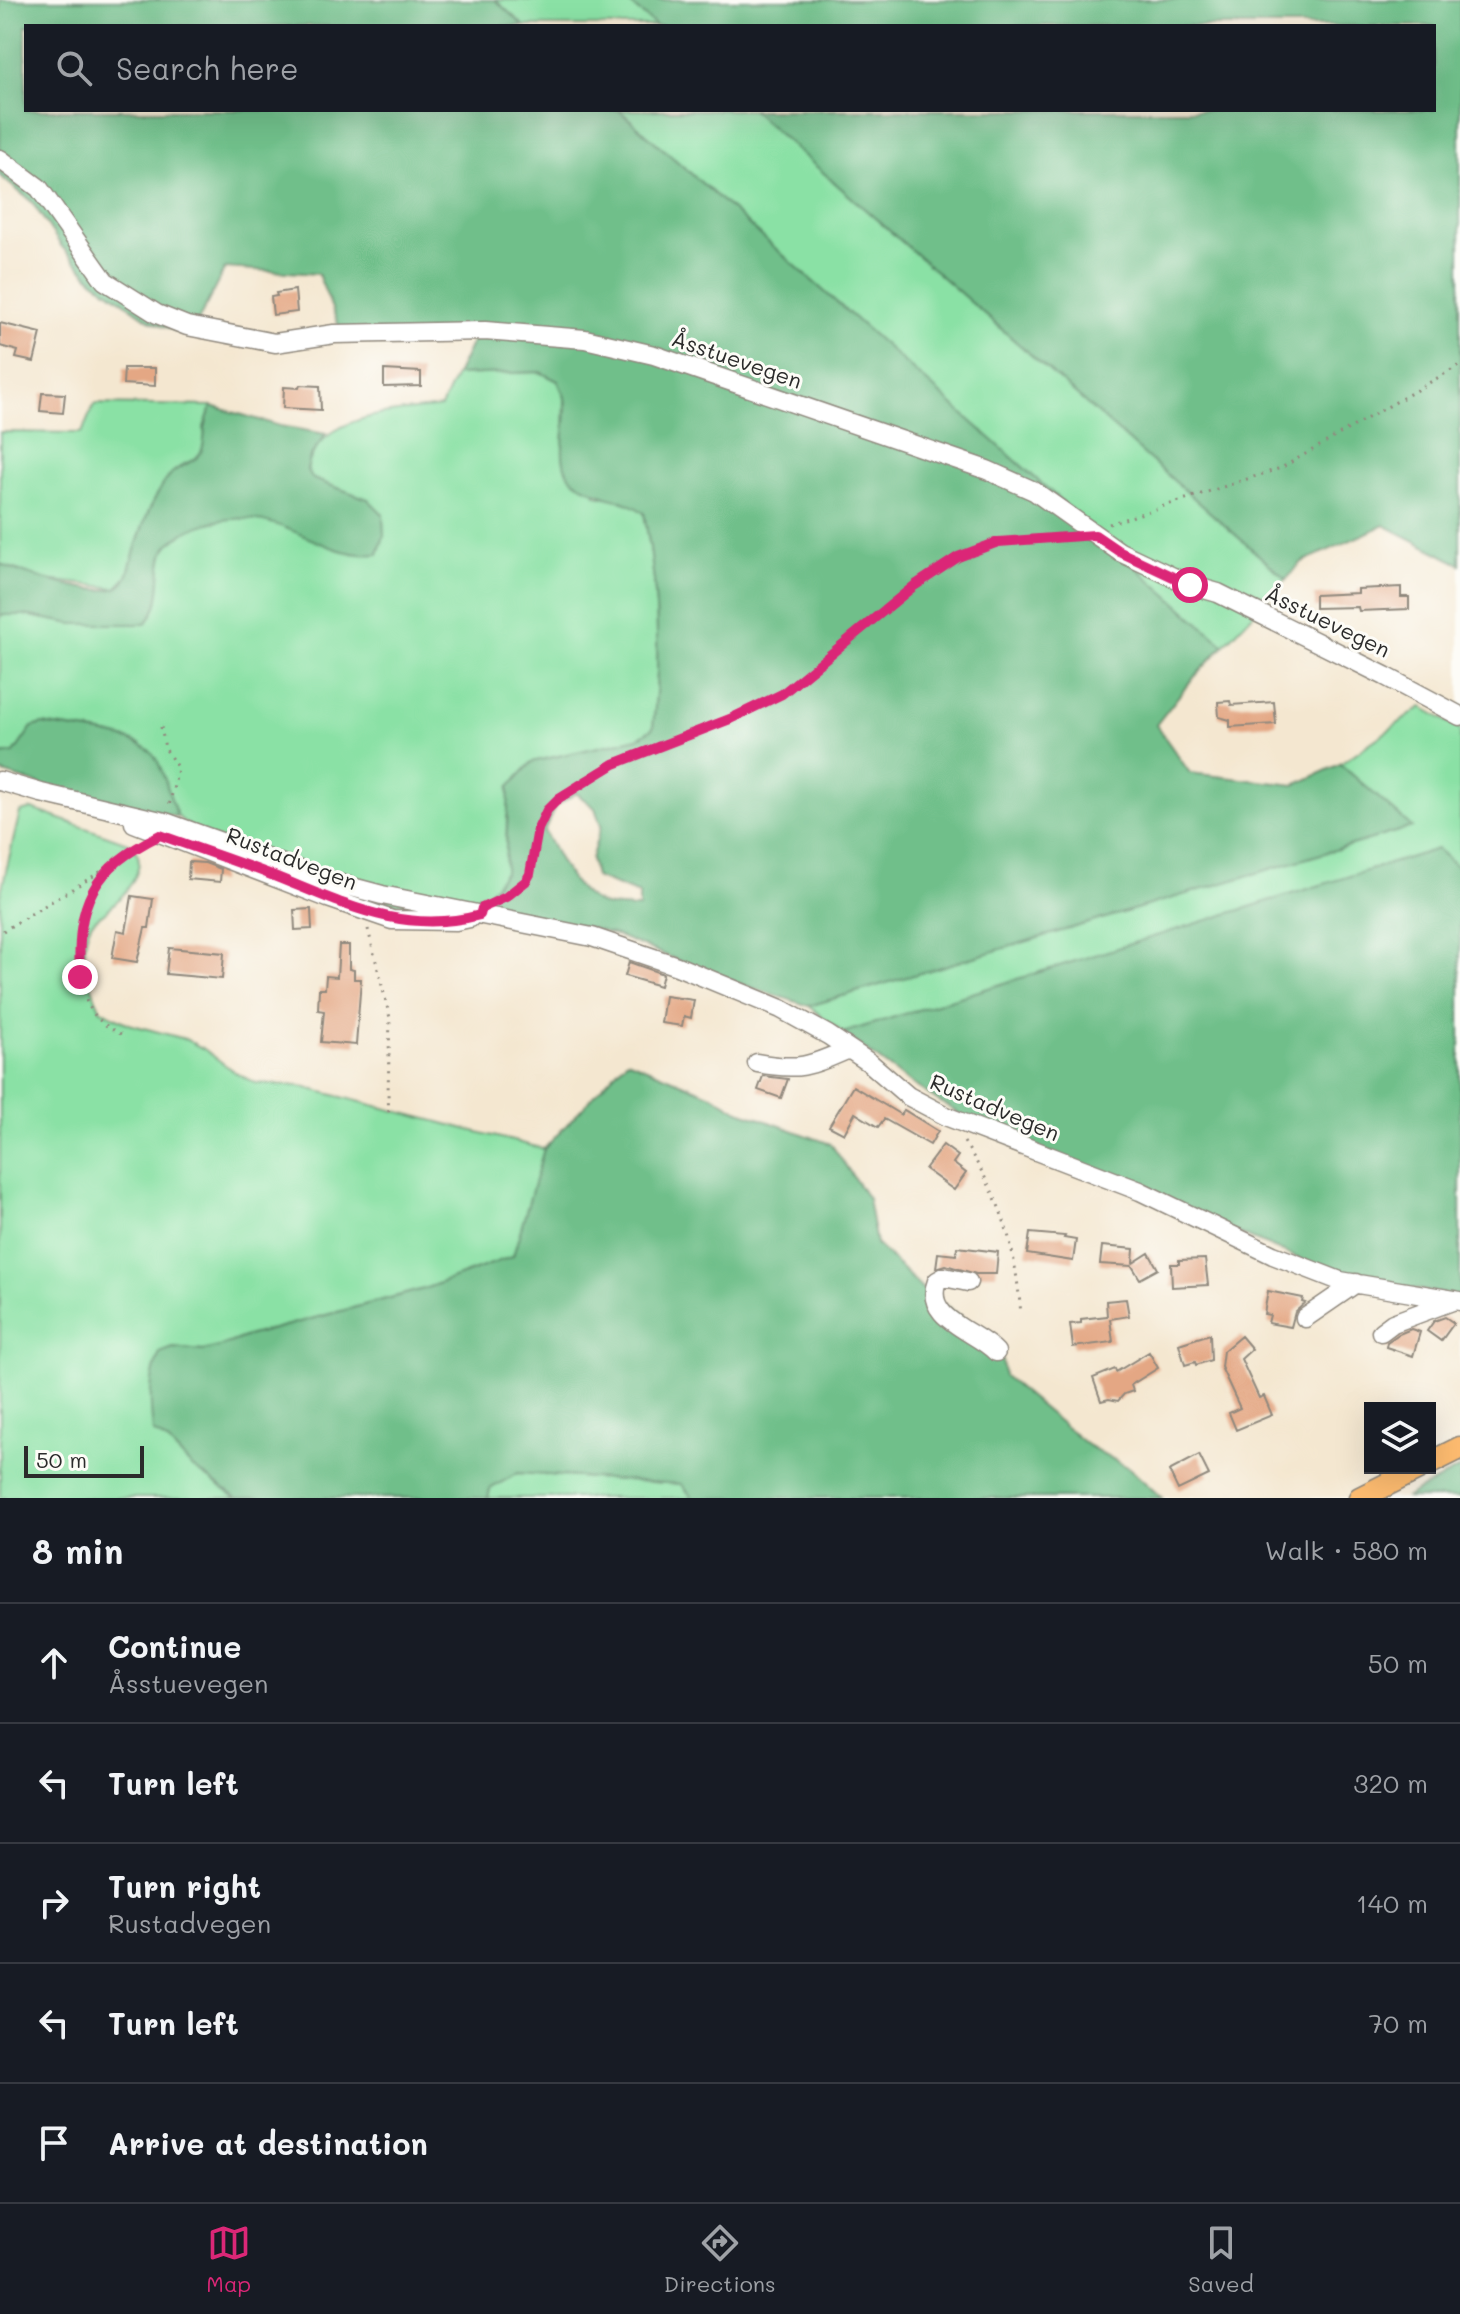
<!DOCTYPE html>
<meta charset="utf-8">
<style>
body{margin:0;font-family:Mali,sans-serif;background:#242831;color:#f1f3f6}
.controls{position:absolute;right:24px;bottom:24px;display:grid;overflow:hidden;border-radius:0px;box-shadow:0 8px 32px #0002}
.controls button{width:72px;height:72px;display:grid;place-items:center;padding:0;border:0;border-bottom:2px solid #363941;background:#171b24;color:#f1f3f6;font:40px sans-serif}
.scale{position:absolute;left:24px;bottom:20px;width:120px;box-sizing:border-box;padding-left:8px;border:4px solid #2b2b2b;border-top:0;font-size:22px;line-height:28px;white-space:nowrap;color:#2b2b2b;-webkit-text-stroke:6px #fdfcf7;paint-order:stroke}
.stop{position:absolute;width:24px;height:24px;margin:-18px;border:6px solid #db2777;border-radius:50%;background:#fff}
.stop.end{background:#db2777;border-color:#fff;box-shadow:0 2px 8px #0008}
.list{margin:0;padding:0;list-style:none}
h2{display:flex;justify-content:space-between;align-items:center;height:104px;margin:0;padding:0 32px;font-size:34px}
h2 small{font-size:26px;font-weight:400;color:#9ea1a6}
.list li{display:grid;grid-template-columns:52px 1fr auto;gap:24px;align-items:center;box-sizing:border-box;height:120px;padding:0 32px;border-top:2px solid #363941}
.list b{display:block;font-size:30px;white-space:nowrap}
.list p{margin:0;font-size:26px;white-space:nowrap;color:#9ea1a6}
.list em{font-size:26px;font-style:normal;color:#9ea1a6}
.icon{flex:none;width:44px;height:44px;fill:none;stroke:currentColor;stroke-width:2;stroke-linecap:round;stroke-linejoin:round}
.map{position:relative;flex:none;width:1460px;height:1498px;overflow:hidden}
.search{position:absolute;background:#171b24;box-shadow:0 8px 32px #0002;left:24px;right:24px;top:24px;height:88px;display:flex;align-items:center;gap:20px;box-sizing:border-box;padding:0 28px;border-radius:0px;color:#9ea1a6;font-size:30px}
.sheet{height:704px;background:#171b24}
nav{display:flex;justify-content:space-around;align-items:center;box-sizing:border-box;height:112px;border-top:2px solid #363941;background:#171b24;font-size:22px;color:#9ea1a6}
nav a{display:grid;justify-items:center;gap:4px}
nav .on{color:#db2777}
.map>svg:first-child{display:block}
</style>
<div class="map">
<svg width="1460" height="1498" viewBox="0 0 1460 1498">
<rect width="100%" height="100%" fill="#fdfcf7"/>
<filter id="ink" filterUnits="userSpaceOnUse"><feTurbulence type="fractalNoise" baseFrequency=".0125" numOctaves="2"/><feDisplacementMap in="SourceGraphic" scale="16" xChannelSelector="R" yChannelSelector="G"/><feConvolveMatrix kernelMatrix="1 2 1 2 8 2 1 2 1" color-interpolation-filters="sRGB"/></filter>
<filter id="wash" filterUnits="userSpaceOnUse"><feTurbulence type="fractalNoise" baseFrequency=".006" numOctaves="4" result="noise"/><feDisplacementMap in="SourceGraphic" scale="32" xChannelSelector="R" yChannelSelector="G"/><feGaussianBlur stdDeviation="1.8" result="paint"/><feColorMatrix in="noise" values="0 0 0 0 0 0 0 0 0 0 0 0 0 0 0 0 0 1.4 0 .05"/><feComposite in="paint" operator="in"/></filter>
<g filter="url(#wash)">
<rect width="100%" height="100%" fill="#f4e7d0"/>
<path fill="#8ae1a5" stroke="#5a8668" stroke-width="2" d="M495,0h131l30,26h-132z
M619,110h133l534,469 -62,66z
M540,372l18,9 7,17 -2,61 34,36 34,8 13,10c14,71 17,143 9,215l-15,10 -106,24 -25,54 -2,56 -18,23 -30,13 -84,-7 -173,-68c-8,-6 -19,-11 -24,-19 -12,-21 -12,-57 -36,-70 -22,-12 -71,-15 -97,-20l-11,3 -18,26 -14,2v-140h25l48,9h72c22,-21 9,-50 20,-75 10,-23 67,-34 90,-31 8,0 16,5 24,4 26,-2 62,-16 89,-23l-55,-20 -6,-9c12,-57 87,-57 134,-63l15,-32z
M94,404l118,2 -8,21 1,11 -3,13 -7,8 -13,6 -11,10 -22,35 -22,67 -11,11 -70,-8 -46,-16v-132l82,1z
M1422,707l38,22v140l-23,-20 -594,184 -34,-27 602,-179 -71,-63z
M32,809l99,35c22,22 -8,53 -26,68 -5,4 -11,7 -14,12 -14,27 -1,62 10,86l28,14 56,15 19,10 32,24 19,10 44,3 245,63 -30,107 -90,33 -177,47 -28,11 -16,4 -30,-3 -20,84 15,10 23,24 46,32h-237v-602l20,-84z
M518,1473l164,11 11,14h-205l2,-9z"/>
<path fill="#6fbf8a" stroke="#4d755a" stroke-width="2" fill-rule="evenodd" d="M0,0h495l29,26h-498v84h593l605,535 -36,39 -32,41 34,48 105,12 45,-21 72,63 -603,179 -87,-28 -107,-43 -28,-8 -130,-19 30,-13 18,-23 4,-85 23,-25 106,-24 15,-10c8,-72 5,-144 -9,-215 -21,-16 -44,-15 -68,-31 -25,-17 -6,-58 -11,-84 -1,-5 -5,-12 -7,-17l-18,-9 -84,3 18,-37 -129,3 -27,-67 -93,-6 -35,69 -41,-17 -56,-40 -31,-33 -30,-45 -32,-26zM576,793l19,15 6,18 -10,33 4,18 44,17v14c-12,-1 -27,0 -38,-4 -30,-13 -42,-46 -57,-73l11,-24z
M626,0h834v564l-76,-39 -82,37 -16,17 -534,-469h682v-84h-778z
M212,406l68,20 46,8 -16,23 -3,13 6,9 55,20 15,15 1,22 -6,18c-61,6 -95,-50 -166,-32 -15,4 -31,11 -43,22 -16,16 0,57 -24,80h-72l-48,-9h-25v-51c22,9 97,34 118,23 5,-2 6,-6 9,-10 10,-35 20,-73 43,-102 8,-10 23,-11 30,-21 6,-10 3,-20 6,-30 1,-6 4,-12 6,-18z
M43,724c27,6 100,9 113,34 10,18 13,40 22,59l-114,-25 -64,-20v-17l14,-2 18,-26z
M1437,849l23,20v428l-120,-21 -376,-159 -58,-37 -63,-47z
M627,1060l87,36 25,15 92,33 37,55 8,45 50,48 74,51 4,33 83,69 42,23 33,30h-469l-12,-14 -163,-11 -28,16 -2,9h-251l-46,-32 -23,-24 -15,-10c-3,-28 -5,-53 7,-79l13,-5 30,3 16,-4 28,-11 177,-47 89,-33 31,-107z
M1460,1468v30h-55z"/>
<g id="blocks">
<path fill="#e4a784" d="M295,290l2,22 -24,3 -2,-18 6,-1 -1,-3z
M0,323l41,10 -7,29 -18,-4 2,-7 -18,-5z
M124,368h31v18l-32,-2z
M384,370l37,2v14l-37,1z
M300,385l20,1 1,24 -38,-2 1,-21 15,1z
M42,393l23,1 -2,19 -23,-2z
M1401,587v10h8v12l-50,2 -1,-4 -43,1v-13l43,-2v-4z
M1230,701l1,4 43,-3 2,22 -46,3v-7l-11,-3 -1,-15z
M189,862l16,1 16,6 -1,13 -32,-3z
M132,896l21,3 -4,29h-4l-8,34 -25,-4 5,-28 9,2z
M311,909l1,20 -17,1 -1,-20z
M339,945h10v24l5,1v9h7l-5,66 -35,-3 3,-31 -6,-1 1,-21h6l1,-13 11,1z
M169,948l55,5 -2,26 -56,-5z
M629,962l34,12 -3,12 -35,-10z
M665,996l29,4 -3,18 -7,-2 -2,10 -21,-3z
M763,1076l25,3 -7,19 -23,-8z
M853,1086l48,29 3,-5 34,21 -8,14 -46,-26 -6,8 -23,-14 -11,21 -15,-8z
M943,1145l15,11 -5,7 13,10 -12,17 -29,-21z
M1030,1233l35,3 -1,2 12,2 -3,21 -46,-7z
M1102,1246l32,3 -1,14 16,-10 9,16 -18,10 -8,-13 -32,-2z
M957,1247l41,5 -2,22h-20l-30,-9 -10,3 2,-15 18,2z
M1205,1259l3,26 -36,2 -1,-23h8v-4z
M1268,1291l35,7 -1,4 3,1 -10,9 -4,15 -23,-4 2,-8 -6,-1z
M1126,1299l3,17 -19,3 3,23 -40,5 -3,-23 11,-1v-4l26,-3 -1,-15z
M1445,1317l9,6 -13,18 -14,-10 7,-10z
M1411,1329l9,3 -7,24 -27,-9 1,-5 12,-8z
M1210,1334l1,26 -15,5 -1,-3 -10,3 -6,-21z
M1241,1336l11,13 -11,10 18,39 5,-2 8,19 -36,15 -7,-17 11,-5 -19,-41 2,-16z
M1149,1352l9,16 -27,17 2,6 -9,3 -6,7 -9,-2 -8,2 -8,-23 22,-9 1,3z
M1199,1455l10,20 -31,15 -9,-19z"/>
</g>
</g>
<g filter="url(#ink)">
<use href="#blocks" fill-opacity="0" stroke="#90897e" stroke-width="2"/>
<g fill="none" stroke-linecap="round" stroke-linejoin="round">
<defs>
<path id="minor" d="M0,159l39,29 66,93 52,33 30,12 88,17 59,-9 151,-3 100,8 69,16 333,115 47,21 86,61 70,33 28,8 167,83 75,40
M0,781l41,12 124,29 168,60 49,13 210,42 85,29 104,43 47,26 42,28 38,33 40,21 192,74 133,64 67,26 120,20
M134,823l194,75 64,22 64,1 14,-3
M757,1063c43,8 53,3 92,-14
M968,1282l-24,-5 -7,4c-15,38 40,50 59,71
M1305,1318l51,-35
M1381,1332l12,-9 62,-23"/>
<path id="major" d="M1430,1463l30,-15
M1360,1498l60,-30"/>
</defs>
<use href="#minor" stroke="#90897e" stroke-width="21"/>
<use href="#major" stroke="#90897e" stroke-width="25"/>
<path stroke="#90897e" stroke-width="3" stroke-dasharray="2 6" stroke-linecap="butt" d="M1109,524l172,-56 179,-103
M161,727l4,21 13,21 -9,37
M496,901c12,-5 29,-14 34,-26 10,-24 3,-54 25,-74 63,-56 155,-67 227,-107l132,-108 44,-29 40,-15 71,-6
M368,929l22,89 -2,75 1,25
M3,931l107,-65
M121,1034c-14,-7 -25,-14 -32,-28 -18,-30 -12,-91 6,-120 11,-17 28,-31 45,-41
M964,1142c40,62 50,99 57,172"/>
<use href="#minor" stroke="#fff" stroke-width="18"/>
<use href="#major" stroke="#febc70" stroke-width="22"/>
</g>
</g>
<g fill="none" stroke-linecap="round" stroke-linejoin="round" filter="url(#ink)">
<path stroke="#db2777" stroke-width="10" d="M80,977c-4,-75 12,-108 80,-142 36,13 73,25 109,39 72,28 132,62 211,41l2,-7 24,-11 20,-16 4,-7 8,-45 9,-19 12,-12 55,-34 116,-45 52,-25 132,-108 44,-29 40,-15 97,-7 25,17 70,33"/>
</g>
<g text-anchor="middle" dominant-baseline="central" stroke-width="6" stroke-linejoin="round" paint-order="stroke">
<g font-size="22" fill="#2b2b2b" stroke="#fdfcf7">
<text transform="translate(737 359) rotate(19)">Åsstuevegen</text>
<text transform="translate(1328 621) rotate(26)">Åsstuevegen</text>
<text transform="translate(292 858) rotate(21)">Rustadvegen</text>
<text transform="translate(995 1107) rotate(23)">Rustadvegen</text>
</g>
</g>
</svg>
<div class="controls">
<button><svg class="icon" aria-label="layers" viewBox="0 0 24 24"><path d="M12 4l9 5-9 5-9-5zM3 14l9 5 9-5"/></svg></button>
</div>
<div class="scale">50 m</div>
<div class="stop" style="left:1190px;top:585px"></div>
<div class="stop end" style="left:80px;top:977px"></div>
<div class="search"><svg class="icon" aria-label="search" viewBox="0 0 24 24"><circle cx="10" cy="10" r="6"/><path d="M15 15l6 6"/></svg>Search here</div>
</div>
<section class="sheet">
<h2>8 min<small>Walk · 580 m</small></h2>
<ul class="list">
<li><svg class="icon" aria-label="ahead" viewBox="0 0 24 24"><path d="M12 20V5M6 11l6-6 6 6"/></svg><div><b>Continue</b><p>Åsstuevegen</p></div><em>50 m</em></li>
<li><svg class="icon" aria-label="left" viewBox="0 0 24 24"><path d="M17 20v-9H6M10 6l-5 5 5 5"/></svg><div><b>Turn left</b></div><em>320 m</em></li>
<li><svg class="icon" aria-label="right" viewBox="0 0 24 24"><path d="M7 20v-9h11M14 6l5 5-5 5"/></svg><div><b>Turn right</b><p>Rustadvegen</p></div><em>140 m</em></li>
<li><svg class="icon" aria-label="left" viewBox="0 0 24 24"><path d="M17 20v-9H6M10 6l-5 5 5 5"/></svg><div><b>Turn left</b></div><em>70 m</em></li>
<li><svg class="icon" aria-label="arrive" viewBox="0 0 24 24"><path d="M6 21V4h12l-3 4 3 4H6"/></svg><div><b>Arrive at destination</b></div></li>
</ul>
</section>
<nav>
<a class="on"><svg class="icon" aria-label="map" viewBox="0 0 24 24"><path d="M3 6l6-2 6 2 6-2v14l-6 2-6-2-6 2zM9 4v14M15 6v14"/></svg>Map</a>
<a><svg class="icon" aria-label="directions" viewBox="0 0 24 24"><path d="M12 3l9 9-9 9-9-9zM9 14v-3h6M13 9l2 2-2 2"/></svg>Directions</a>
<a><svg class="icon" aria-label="saved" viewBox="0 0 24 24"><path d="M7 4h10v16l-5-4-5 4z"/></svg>Saved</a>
</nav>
